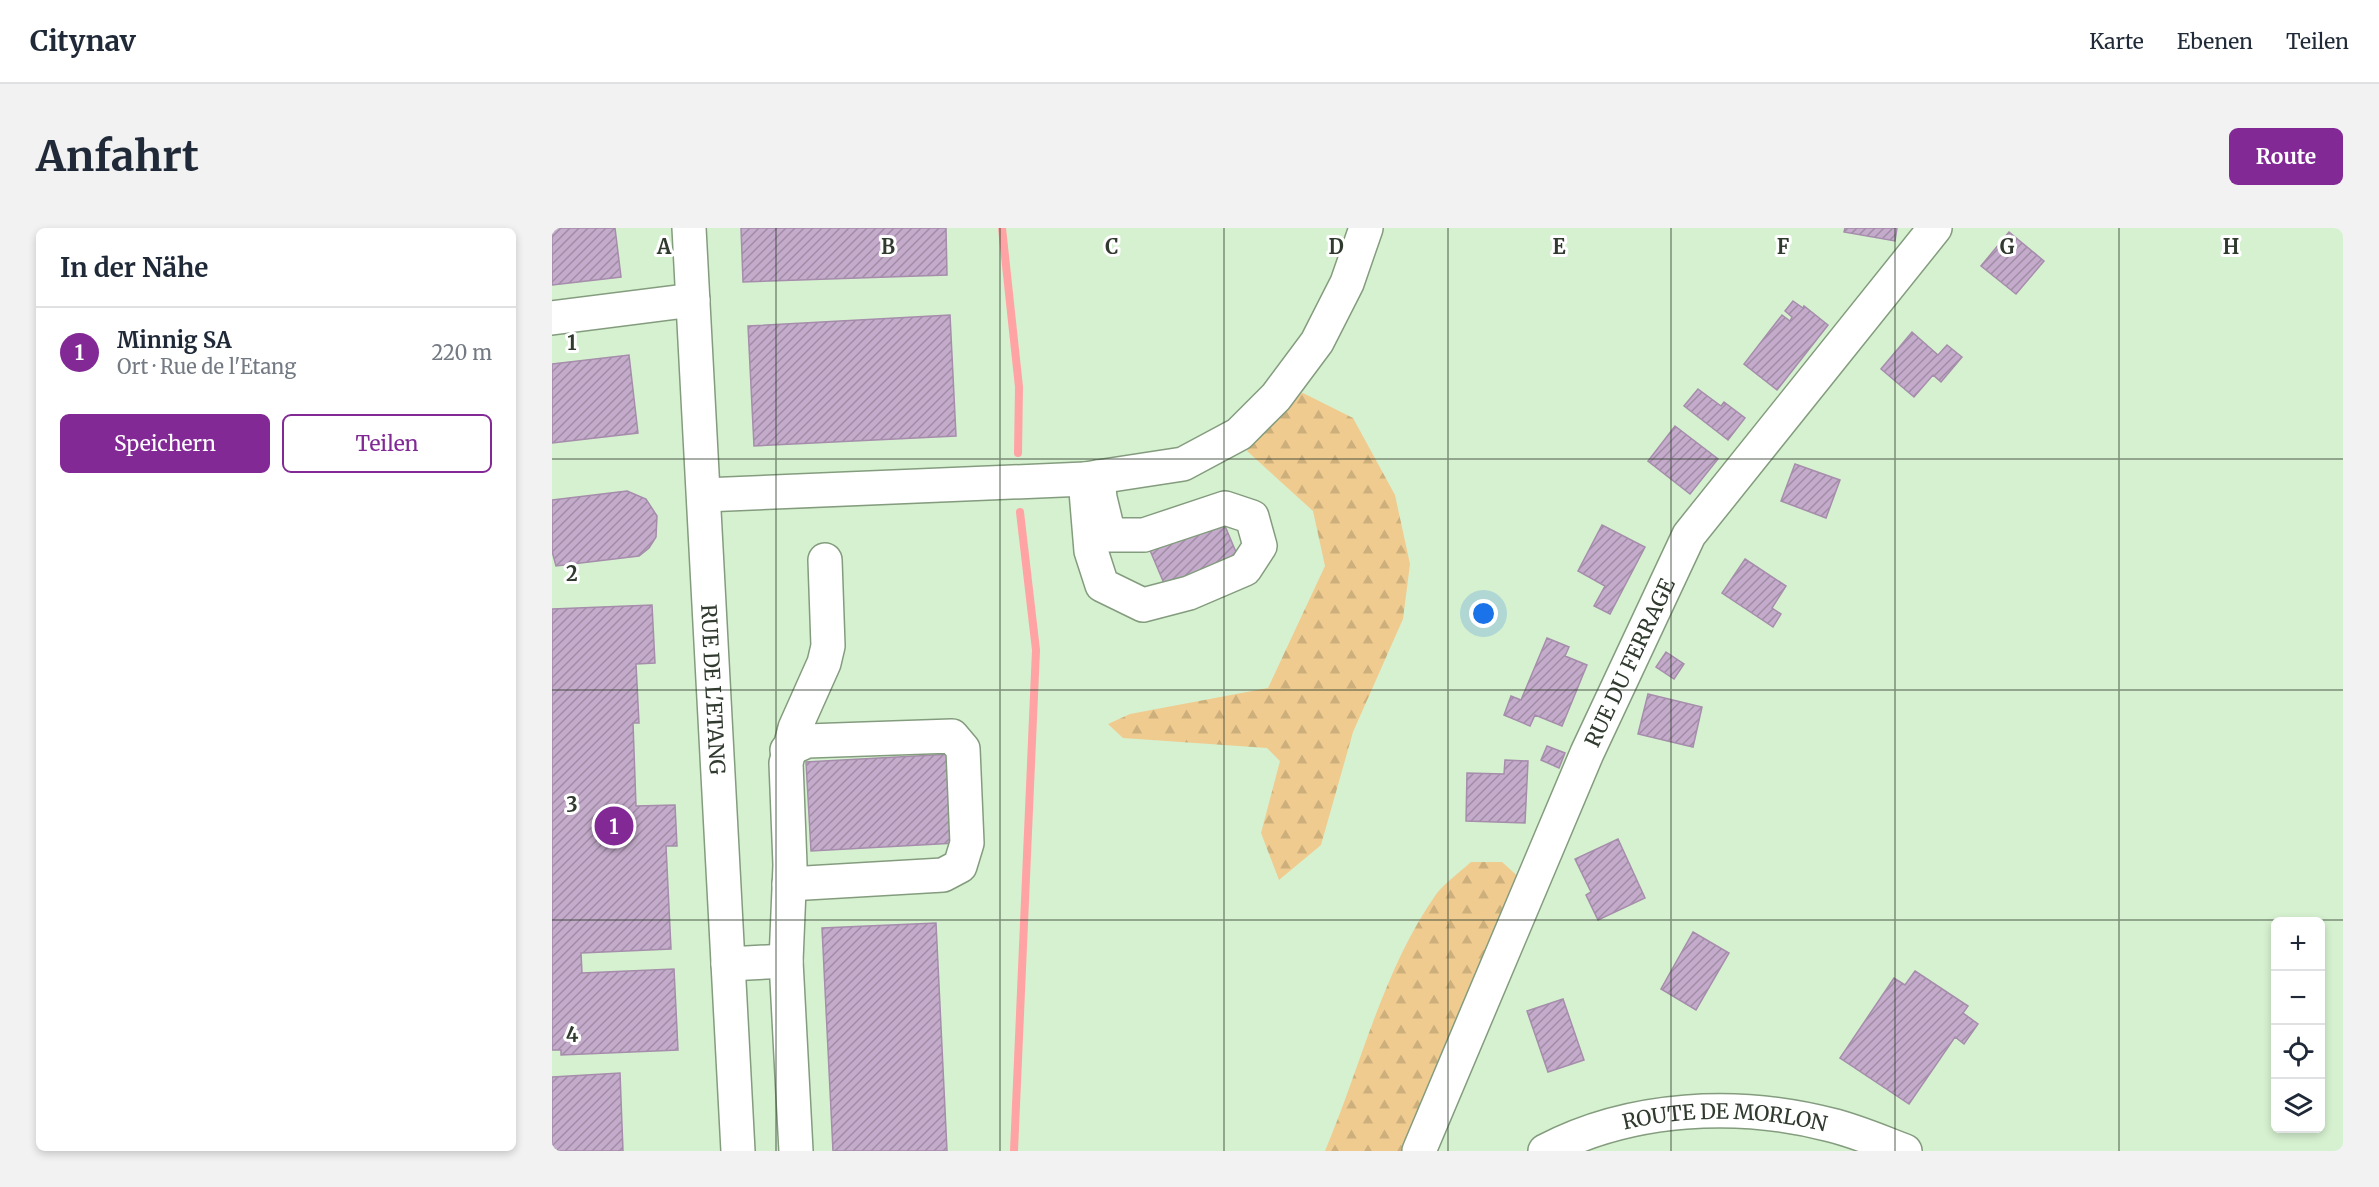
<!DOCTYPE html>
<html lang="de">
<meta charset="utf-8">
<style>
body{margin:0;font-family:Merriweather,serif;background:#f2f2f3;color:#1f2937}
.controls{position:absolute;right:18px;bottom:18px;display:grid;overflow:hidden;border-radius:9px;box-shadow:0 3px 9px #0003}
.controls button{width:54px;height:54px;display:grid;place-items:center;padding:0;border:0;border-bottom:2px solid #e0e1e3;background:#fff;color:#1f2937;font:30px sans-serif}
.you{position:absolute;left:932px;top:386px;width:21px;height:21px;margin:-15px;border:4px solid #fff;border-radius:50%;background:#1a73e8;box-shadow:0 0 0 9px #1a73e833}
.badge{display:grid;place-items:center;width:39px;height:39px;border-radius:50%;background:#822996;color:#fff;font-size:20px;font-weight:700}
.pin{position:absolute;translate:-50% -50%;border:3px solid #fff;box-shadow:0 2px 6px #0006}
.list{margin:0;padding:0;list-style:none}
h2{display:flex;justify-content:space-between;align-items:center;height:78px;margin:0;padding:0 24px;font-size:26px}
h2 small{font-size:20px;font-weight:400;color:#747a83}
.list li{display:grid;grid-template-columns:39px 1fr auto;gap:18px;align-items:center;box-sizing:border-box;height:90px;padding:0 24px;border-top:2px solid #e0e1e3}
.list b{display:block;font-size:22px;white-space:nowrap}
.list p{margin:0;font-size:20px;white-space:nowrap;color:#747a83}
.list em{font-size:20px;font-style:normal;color:#747a83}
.actions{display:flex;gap:12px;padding:18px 24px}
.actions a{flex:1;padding:14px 0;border:2px solid #822996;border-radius:9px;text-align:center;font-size:21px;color:#822996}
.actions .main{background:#822996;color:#fff}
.icon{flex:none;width:33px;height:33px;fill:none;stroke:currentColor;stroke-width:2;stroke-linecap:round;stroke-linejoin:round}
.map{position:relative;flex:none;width:1791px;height:923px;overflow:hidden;border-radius:9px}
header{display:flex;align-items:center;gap:36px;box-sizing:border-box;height:84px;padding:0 30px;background:#fff;border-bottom:2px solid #e0e1e3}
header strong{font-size:28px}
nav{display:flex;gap:33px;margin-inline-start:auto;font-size:21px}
.intro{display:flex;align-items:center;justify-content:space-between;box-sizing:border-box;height:144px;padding:0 36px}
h1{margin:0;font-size:42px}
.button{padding:15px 27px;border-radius:9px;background:#822996;color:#fff;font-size:21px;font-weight:700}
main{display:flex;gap:36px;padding:0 36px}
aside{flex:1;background:#fff;border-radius:9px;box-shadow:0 3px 9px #0003}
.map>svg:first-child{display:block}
</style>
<header>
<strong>Citynav</strong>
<nav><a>Karte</a><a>Ebenen</a><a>Teilen</a></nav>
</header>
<div class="intro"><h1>Anfahrt</h1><a class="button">Route</a></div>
<main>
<aside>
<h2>In der Nähe<small></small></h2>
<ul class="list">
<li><span class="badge">1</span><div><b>Minnig SA</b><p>Ort · Rue de l'Etang</p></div><em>220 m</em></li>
</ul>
<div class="actions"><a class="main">Speichern</a><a>Teilen</a></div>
</aside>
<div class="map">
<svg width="1791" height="923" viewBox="0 0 1791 923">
<defs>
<pattern id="forest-firs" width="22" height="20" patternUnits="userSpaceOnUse" patternTransform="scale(1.5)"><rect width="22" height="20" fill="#efcb90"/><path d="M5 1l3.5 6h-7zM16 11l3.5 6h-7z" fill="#cdaf7c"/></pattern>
<pattern id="building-hatch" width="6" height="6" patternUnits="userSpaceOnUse" patternTransform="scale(1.5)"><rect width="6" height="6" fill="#c4abcb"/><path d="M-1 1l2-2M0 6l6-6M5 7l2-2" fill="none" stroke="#a08ca5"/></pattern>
</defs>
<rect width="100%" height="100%" fill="#d6f1d0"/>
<path fill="url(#forest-firs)" d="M751,165l50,25 42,77 15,69 -7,55 -50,113 -32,113 -42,35 -18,-47 19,-72 -13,-13 -144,-10 -15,-14 22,-10 138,-26 57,-122 -12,-55 -66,-60 15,-19 14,-35z
M919,634h31l20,18 -103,271h-94c36,-85 58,-182 112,-258 9,-11 23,-21 34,-31z"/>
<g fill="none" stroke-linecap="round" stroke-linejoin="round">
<path stroke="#ffa3a4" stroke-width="8" d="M450,0l17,159 -1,66
M462,923l22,-501 -16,-138"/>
</g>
<path fill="url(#building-hatch)" stroke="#a58dab" stroke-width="1.5" d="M0,0h63l6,49 -69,8z
M189,0h205l1,47 -204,7z
M1293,0h52l-2,13 -51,-9z
M1457,4l35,29 -28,33 -35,-28z
M1241,73l10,7 1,-2 24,19 -51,65 -33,-26 38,-49 8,6 2,-4 -7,-6z
M398,87l6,121 -202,10 -6,-120z
M1360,104l26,23 9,-10 15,12 -21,25 -8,-7 -19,22 -33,-28z
M77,127l9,78 -86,10v-79z
M1146,161l23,17 3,-4 21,16 -17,22 -44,-34z
M1123,198l43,33 -28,35 -42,-33z
M1243,236l45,16 -14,38 -45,-17z
M75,263l19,8 11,17 -1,21 -7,11 -10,8 -83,10 -4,-15v-51z
M670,291l17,40 -73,29 -17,-40z
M1050,297l43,22 -35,67 -16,-8 11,-20 -27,-15z
M1193,331l41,27 -14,22 9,6 -8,13 -51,-34z
M100,377l3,58 -19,1 3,59h-6l3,83 39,-1 2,41h-11l5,103 -90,4 1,20 92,-4 4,81 -117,5v-5h-9v-441z
M995,410l22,9 -4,9 22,9 -25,61 -27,-11 -5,11 -26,-11 7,-19 10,4z
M1114,424l18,12 -10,15 -18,-12z
M1096,466l54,13 -9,40 -55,-13z
M995,518l18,7 -6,15 -18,-8z
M400,526l4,89 -145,8 -5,-89z
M953,532l23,1 -3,62 -59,-2 1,-48 37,1z
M1066,611l27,59 -47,22 -12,-25 5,-3 -16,-33z
M384,695l11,228h-114l-11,-223z
M1141,704l36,21 -33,57 -35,-21z
M1363,743l53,35 -5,7 15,11 -14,20 -9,-7 -46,67 -69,-46 54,-80 11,7z
M1011,771l21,61 -36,12 -21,-61z
M68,845l3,78h-71v-74z"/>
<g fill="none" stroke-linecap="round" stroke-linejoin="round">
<defs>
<g id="minor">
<path id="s1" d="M137,0l49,923"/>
<path d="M0,90l141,-18"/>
<path d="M533,251l6,72 11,34 41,20 46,-12 56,-24 15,-23 -8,-29 -27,-9 -81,27h-35l-9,-37 -2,-21"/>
<path d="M152,267l381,-16 98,-15 56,-30 37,-37 41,-55 30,-59 19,-55"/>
<path d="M235,522l20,-9 145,-5 11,13 4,94 -7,23 -17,9 -154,9"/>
<path d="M176,736l58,-3"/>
<path d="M244,923l-10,-190 4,-96 -4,-102 9,-35 29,-65 4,-17 -3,-86"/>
<path id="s2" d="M867,923l168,-398 102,-218 246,-307"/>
<path id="s3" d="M993,923c86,-45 193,-50 286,-26 25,6 50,17 74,26"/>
</g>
</defs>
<use href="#minor" stroke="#849c7e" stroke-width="36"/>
<use href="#minor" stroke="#fff" stroke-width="33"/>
</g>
<path fill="none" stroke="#303a2e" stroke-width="1.5" stroke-opacity="0.55" d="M224,0v923M448,0v923M672,0v923M896,0v923M1119,0v923M1343,0v923M1567,0v923M0,231h1791M0,462h1791M0,692h1791"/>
<g text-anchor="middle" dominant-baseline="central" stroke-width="6" stroke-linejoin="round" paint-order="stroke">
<g font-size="21" fill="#303a2e" stroke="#fff">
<text stroke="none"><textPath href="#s2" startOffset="532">RUE DU FERRAGE</textPath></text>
<text stroke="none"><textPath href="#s1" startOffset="462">RUE DE L'ETANG</textPath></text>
<text stroke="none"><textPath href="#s3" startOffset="186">ROUTE DE MORLON</textPath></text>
</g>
</g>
<g font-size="20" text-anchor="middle" font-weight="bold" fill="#303a2e" stroke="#fff" stroke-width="6" stroke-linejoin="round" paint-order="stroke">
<text x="112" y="26">A</text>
<text x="336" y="26">B</text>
<text x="560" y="26">C</text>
<text x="784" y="26">D</text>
<text x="1007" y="26">E</text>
<text x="1231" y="26">F</text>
<text x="1455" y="26">G</text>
<text x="1679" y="26">H</text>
<text x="20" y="122">1</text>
<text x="20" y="353">2</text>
<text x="20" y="584">3</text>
<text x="20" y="814">4</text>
</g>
</svg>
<div class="controls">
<button>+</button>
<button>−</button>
<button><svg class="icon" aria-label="locate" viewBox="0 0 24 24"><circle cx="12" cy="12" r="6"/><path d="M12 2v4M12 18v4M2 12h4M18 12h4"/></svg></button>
<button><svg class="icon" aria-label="layers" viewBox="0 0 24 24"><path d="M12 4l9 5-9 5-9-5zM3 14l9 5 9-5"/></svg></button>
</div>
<div class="you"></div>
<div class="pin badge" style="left:62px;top:598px">1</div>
</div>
</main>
